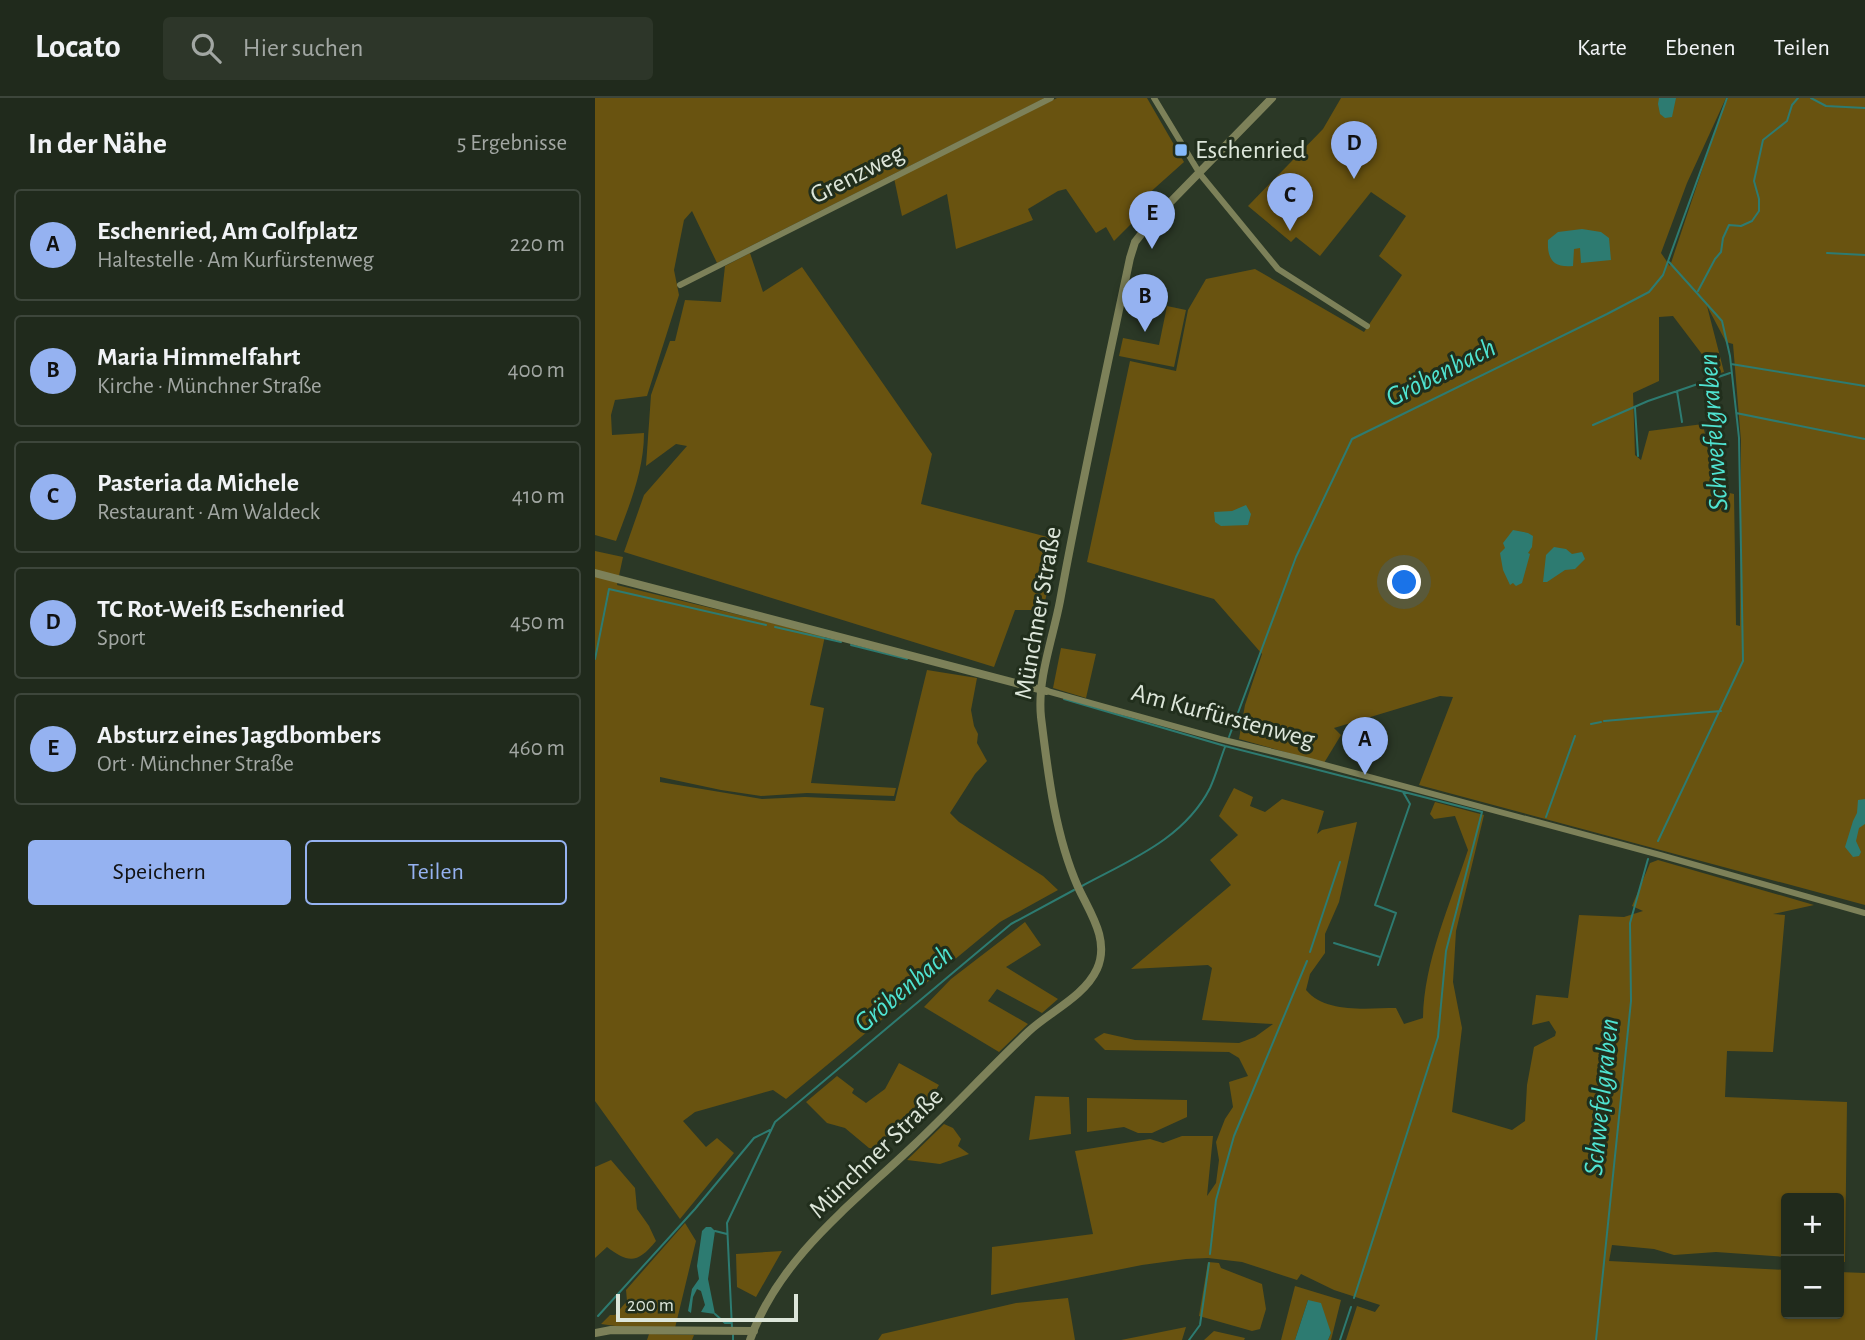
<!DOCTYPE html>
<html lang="de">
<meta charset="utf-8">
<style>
body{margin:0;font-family:"Alegreya Sans",sans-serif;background:#2d3629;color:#f1f3f6}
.controls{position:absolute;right:21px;bottom:21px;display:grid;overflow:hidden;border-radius:7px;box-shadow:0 2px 5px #0004}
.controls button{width:63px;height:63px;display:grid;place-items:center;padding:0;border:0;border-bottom:2px solid #3d463b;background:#202a1c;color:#f1f3f6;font:35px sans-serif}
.scale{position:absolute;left:21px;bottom:18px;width:182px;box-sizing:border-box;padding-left:7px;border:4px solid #dde6da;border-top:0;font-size:19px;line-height:24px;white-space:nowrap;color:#dde6da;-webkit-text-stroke:5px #212e1c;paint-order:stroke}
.you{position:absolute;left:810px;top:485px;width:24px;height:24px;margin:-18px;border:5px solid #fff;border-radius:50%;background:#1a73e8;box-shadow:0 0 0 10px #1a73e833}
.badge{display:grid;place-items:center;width:46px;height:46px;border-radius:50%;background:#95b2f1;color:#111;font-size:23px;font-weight:700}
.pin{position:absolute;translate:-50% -58px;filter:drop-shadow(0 2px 4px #0008)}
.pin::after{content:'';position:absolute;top:37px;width:24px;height:21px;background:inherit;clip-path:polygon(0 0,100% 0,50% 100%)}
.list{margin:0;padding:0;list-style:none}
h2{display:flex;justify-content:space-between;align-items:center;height:91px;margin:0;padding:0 28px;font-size:30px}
h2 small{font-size:23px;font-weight:400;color:#a2a7a3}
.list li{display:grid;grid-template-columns:46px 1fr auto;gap:21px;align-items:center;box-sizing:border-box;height:112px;margin:0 14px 14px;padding:0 14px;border:2px solid #3d463b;border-radius:7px}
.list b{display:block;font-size:26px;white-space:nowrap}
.list p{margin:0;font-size:23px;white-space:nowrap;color:#a2a7a3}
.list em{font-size:23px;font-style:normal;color:#a2a7a3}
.actions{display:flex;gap:14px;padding:21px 28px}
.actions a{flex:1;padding:16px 0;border:2px solid #95b2f1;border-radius:7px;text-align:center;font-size:24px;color:#95b2f1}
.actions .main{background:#95b2f1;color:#111}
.icon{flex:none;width:38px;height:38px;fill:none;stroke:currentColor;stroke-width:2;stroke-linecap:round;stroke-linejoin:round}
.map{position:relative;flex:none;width:1270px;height:1242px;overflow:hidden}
header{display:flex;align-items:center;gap:42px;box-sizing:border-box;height:98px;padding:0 35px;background:#202a1c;border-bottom:2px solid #3d463b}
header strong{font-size:33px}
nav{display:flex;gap:38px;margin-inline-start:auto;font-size:24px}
.search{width:490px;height:63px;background:#2d3629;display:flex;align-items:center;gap:18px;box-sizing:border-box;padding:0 24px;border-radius:7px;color:#a2a7a3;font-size:26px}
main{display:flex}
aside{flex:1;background:#202a1c}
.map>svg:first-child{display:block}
</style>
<header>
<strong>Locato</strong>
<div class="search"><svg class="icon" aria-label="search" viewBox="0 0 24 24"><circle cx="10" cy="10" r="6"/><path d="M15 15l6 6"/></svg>Hier suchen</div>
<nav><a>Karte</a><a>Ebenen</a><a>Teilen</a></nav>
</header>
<main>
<aside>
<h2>In der Nähe<small>5 Ergebnisse</small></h2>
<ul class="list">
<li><span class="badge">A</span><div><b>Eschenried, Am Golfplatz</b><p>Haltestelle · Am Kurfürstenweg</p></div><em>220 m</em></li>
<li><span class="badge">B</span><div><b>Maria Himmelfahrt</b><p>Kirche · Münchner Straße</p></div><em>400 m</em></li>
<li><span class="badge">C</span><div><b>Pasteria da Michele</b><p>Restaurant · Am Waldeck</p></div><em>410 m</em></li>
<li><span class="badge">D</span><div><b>TC Rot-Weiß Eschenried</b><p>Sport</p></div><em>450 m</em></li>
<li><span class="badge">E</span><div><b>Absturz eines Jagdbombers</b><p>Ort · Münchner Straße</p></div><em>460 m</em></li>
</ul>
<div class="actions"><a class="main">Speichern</a><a>Teilen</a></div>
</aside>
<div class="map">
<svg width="1270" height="1242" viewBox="0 0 1270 1242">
<rect width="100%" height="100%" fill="#2b3826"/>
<path fill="#695310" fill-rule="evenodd" d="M0,0h450l-328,165 -25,-52 -8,9 -10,50 5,25 -32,101 -32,4 -4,15 1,20 32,-2c0,38 -15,73 -28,108l-21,-6z
M462,0h90l37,64 -47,42 4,10 -27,27 -8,-14 -10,6 -30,-44 -8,2 -30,18 5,11 -77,29 -9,-55 -45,22 -8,-38z
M746,0h385l-39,85 -26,70 9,13 52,-156 6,-12h137v807l-446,-120 34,-88 -13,-1 -106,32 7,7 -17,28 -85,-24 6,-34 17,-51 -48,-55 -127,-37 43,-201 46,10 12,-61 18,-31 49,-10 109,63 38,-57 -23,-19 27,-40 -35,-24 -51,64 -24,-19 -5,5 -43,-36 75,-77zM1112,208l19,36 7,2 8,97 -1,185 -4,-1 -2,-131 -18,-4 -13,-66 -54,7 -8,29 -6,-5 -2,-62 26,-12v-64l14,-1 44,58 7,-2z
M155,155l13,39 39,-25 130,187 -11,50 138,36 -16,70h-28l-21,57 -370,-115 20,-57 43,-49 -11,-2 -30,22 5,-71 19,-54h5l10,-41 36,2 4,-36z
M572,208l19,4 -12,57 -55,-11 4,-18 36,7z
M0,453l28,6 -6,28 208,51 -15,69 14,3 -13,75 85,5 -2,8 -87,-3 -46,3 -40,-6 -61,-13v5l102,17 43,-2 90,4 32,-131 50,8 -6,32 3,16 4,8 -1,9 10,18 -12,13 -25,39 9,9 84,54 15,14 -58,32 -214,177 -13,-9 -78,22 -12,9 23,26 11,-9 17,15 -54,66 -85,-118z
M466,550l35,6 -10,44 -33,-10z
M639,690l19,9 -3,9 15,6 17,-13 42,12 -7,23 5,-4 35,-8 -18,80 -14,32v19l-15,21 -4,16c20,24 62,18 90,18l8,16 19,-6c1,-57 27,-113 45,-168l-13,-34 -21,3 -4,-5 5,-12 49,13 -28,116 -3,51 9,46 -10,84 60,18 13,-9 2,-36 7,-38 21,-11 1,-4 -7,-11 -17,4 4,-30 32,3 11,-83 45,2 19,-6 -11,-5 18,-43 8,-3 156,45 -41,9 12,1 -12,137 -46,-1 -2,46 122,5 -2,160h-6v-64h-53v59l-70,-5 -42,3 -20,-6 -42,-4 -3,16 177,9v44h53v-42l26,1v67h-519l11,-34 18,6 5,-7 -46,-15 -33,-16 -4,6 -55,-18 -34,-4 -22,1 -44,6 -151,30 1,-48 101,-13 -18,-83 75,-12 13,4 19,-7h31l-6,60 9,-13 3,-23 -3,-18 9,-23 8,-12 -4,-25 19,-6 -9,-18 -10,-6 -124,-2 -11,-11 10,-6 31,7 104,3 16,-6 18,-13 -71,-4 10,-52 -4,-3 -77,4 100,-84 -21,-25 28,-25 -19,-19z
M430,824l16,23 -35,22 52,32 -16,14 -45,-24 -9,12 40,23 -29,28 -75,-45 27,-28z
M304,965l40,22 -8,13 -26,18 -29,33 -7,-1 -24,-20 -18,-5 -21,-21 31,-26 17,13 -2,4 14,10 19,-14z
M440,998l34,1 2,37 -42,6z
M492,1000l100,2v17l-35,16h-14l-14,-6 -37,5z
M349,1026l9,4 8,11 -3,7 11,8 -29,10 -33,-4z
M16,1062l24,28 2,21 12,17 7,15c-18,22 -27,23 -49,6l-12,11v-91z
M90,1125l11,18 -21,87h-45l-29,-4 9,-9h5l12,-14 -1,-11z
M187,1153l-26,46 -19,-10 -1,-33z
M613,1164l11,1 2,5 41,16 4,25 -6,20 -8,2 -53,-15z
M700,1188l46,14 -10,40h-3l3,-7 -23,-33 -13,40h-14z
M473,1200l7,42h-197l4,-6 134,-31z
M591,1229l-4,13h-61z
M619,1233l31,7 -1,2h-40z
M54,1236l45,1 -2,5h-45z"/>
<path fill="#2d7b71" d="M1064,0h17l-4,19 -7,1 -5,-4 -2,-10z
M987,131l19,3 8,6 2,22 -30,3 -1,-15 -6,1 -1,17c-20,2 -26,-7 -25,-26l10,-8z
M651,407l5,9 -3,11 -27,1 -6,-4 -1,-10 18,-1z
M918,432l15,3 5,3 -1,11 -4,6 2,1 -8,29 -6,3 -3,-3 -3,2 -7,-15 -3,-17 5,-5 -2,-5z
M959,449l12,2 6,5 10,-2 3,7 -10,10 -10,1 -18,12h-4l3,-27z
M1270,701v25l-6,4 -3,13 5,11 -2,4 -6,1 -8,-10 8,-26 4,-8 1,-13z
M111,1129h5l4,4 -7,48 7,35 -14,-2 4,-7 -4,-14 -4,-2 -4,8 -2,16 -3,-2 4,-22 7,-10 -2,-13 5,-35z
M713,1202l13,3 10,30 -3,7h-33z"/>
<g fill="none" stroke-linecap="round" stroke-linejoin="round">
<path stroke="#2d7b71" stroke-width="2" d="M1216,0l15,8 39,2
M1232,155l38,2
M1103,193l17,-32 6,-7 2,-14 6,-13 12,1 11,-5 7,-10v-12l-5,-18 9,-41 24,-19 5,-16 6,-7
M1136,266l134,22
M1082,293l5,31
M1040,310l3,48
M1141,315l129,26
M998,327l55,-24 82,-28
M180,529l66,15
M256,547l56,14
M0,561l14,-70 157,36
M469,601l161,47 257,66 -36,139 -8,86 -84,261
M1009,623l117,-10
M996,626l10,-2
M634,639l67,-180 56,-118 255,-125 42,-22 14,-17 64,-177
M951,719l29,-81
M1063,743l85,-180 -4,-223 -9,-82 -8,-35 -53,-59
M487,788c48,-26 102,-47 128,-98 6,-13 10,-28 15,-41
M739,845l46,14
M715,854l30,-90
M783,867l18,-52 -21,-8 35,-101 -7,-12
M120,1133l12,3
M615,1156l6,-54 18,-64 73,-175
M120,1216l10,9h6
M3,1218l97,-107 59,-71 16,-8
M137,1230l-5,-105 48,-101 236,-198 63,-34
M138,1235v7
M594,1242l11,-15 9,-62
M745,1242l11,-33
M1001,1242l35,-339 -1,-78 18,-64"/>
<path stroke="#7d8159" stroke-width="6" d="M559,0l46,76 78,95 89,57
M85,187l371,-187
M452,593l173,48 90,22 350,94 205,58"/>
<path stroke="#7d8159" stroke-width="8" d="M0,475l451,118
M0,1235l16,-3 143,1
M155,1242c29,-82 102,-136 163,-194 39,-37 76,-77 115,-114 21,-20 56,-35 69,-63 13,-29 -7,-56 -19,-82 -23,-52 -30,-113 -37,-170 -4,-38 12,-79 19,-116 21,-115 46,-229 70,-343l5,-16 15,-19 122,-125"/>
</g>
<rect fill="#86bbfb" stroke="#212e1c" stroke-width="2.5" x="579" y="45" width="14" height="14" rx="3.5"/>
<g text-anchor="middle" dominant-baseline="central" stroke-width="6" stroke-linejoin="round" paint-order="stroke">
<g font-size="26" fill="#dde6da" stroke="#212e1c" text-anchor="start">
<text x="600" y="52">Eschenried</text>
</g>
<g font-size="26" fill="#dde6da" stroke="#212e1c">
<text transform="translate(262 76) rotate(-27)">Grenzweg</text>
<text transform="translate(443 515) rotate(-80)">Münchner Straße</text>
<text transform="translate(628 618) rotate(15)">Am Kurfürstenweg</text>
<text transform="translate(281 1055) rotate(-44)">Münchner Straße</text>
</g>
<g font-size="28" font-style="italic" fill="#4fe3d1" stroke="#212e1c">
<text transform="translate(846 275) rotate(-27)">Gröbenbach</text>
<text transform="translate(1119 334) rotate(-94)">Schwefelgraben</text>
<text transform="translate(309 891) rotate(-40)">Gröbenbach</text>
<text transform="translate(1007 999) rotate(-84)">Schwefelgraben</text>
</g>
</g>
</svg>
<div class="controls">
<button>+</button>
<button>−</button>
</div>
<div class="scale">200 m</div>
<div class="you"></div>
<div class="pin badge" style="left:770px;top:677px">A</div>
<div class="pin badge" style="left:550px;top:234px">B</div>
<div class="pin badge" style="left:695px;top:133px">C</div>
<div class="pin badge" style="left:759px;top:81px">D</div>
<div class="pin badge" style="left:557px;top:151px">E</div>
</div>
</main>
